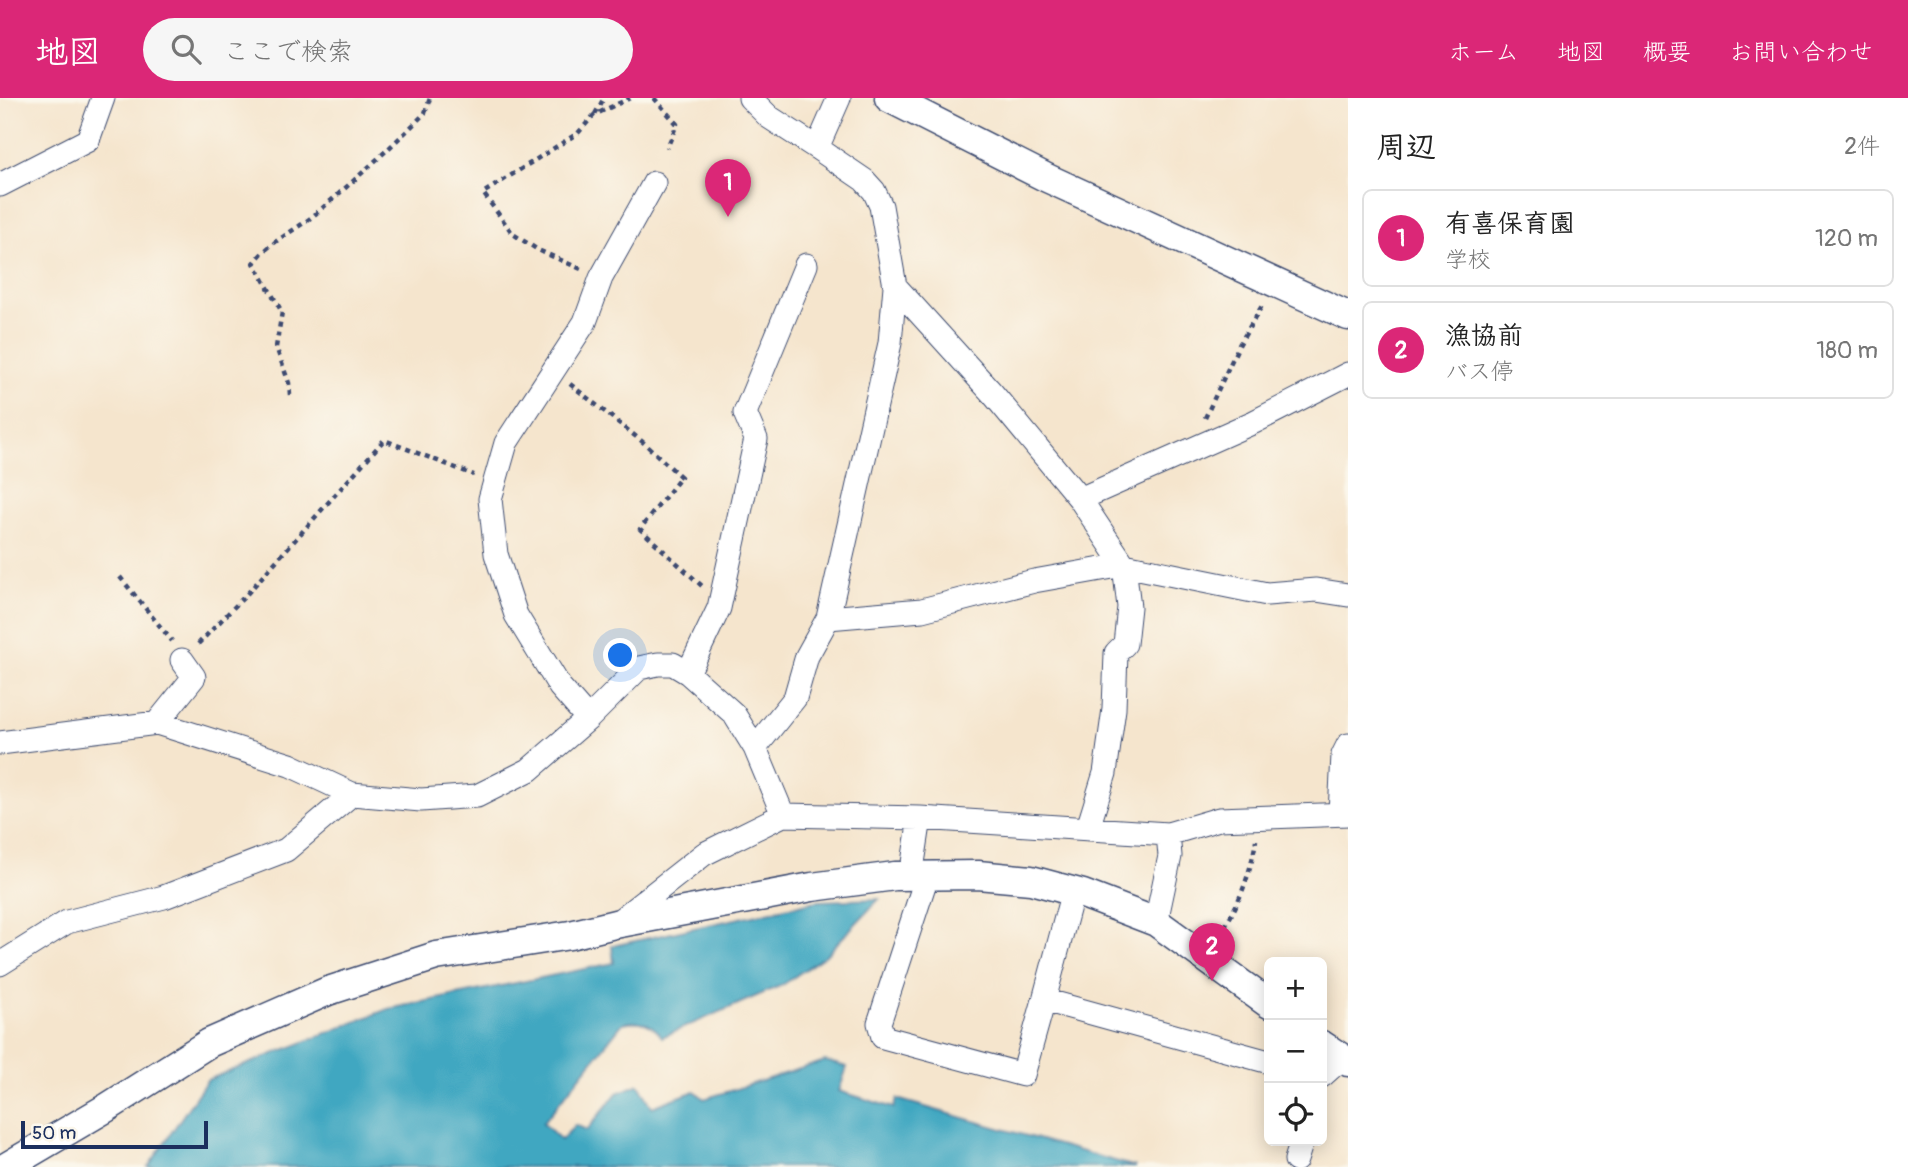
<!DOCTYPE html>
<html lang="ja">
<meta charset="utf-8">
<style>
body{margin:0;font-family:Pangolin,"Klee One",sans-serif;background:#f6f6f6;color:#222}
.controls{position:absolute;right:21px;bottom:21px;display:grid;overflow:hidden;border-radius:10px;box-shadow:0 4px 18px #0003}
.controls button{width:63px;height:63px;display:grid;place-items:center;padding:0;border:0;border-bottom:2px solid #e0e0e0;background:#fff;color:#222;font:35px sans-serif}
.scale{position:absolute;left:21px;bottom:18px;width:187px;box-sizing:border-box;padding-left:7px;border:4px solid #1b2f5e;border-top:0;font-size:19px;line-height:24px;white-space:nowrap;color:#1b2f5e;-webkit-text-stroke:5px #fbf7ec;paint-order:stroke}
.you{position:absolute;left:621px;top:558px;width:24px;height:24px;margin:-18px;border:5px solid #fff;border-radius:50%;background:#1a73e8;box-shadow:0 0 0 10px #1a73e833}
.badge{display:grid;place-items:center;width:46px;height:46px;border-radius:50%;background:#db2777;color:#fff;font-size:23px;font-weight:700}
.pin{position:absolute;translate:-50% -58px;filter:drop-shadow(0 2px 4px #0008)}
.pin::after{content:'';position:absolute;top:37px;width:24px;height:21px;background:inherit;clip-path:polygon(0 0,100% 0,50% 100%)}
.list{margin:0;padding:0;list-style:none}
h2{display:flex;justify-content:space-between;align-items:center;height:91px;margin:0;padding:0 28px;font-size:30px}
h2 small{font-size:23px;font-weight:400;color:#767676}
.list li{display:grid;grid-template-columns:46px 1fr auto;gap:21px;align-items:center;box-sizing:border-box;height:98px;margin:0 14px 14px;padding:0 14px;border:2px solid #e0e0e0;border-radius:10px}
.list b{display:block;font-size:26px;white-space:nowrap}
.list p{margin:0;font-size:23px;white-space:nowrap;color:#767676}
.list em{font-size:23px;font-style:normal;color:#767676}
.icon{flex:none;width:38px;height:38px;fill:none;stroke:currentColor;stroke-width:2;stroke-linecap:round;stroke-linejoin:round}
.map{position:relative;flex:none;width:1348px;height:1069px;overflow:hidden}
header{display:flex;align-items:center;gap:42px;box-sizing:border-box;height:98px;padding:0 35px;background:#db2777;color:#fff}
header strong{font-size:33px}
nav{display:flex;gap:38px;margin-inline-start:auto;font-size:24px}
.search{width:490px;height:63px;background:#f6f6f6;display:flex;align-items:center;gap:18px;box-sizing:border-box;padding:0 24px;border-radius:38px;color:#767676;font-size:26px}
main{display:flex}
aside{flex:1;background:#fff}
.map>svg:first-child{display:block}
</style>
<header>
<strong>地図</strong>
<div class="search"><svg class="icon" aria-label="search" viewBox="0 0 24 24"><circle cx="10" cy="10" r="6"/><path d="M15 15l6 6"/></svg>ここで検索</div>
<nav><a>ホーム</a><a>地図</a><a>概要</a><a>お問い合わせ</a></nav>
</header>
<main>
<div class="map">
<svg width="1348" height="1069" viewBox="0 0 1348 1069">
<rect width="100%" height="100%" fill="#fbf7ec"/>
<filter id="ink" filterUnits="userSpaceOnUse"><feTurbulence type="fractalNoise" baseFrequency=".0143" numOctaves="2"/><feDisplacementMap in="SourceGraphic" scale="14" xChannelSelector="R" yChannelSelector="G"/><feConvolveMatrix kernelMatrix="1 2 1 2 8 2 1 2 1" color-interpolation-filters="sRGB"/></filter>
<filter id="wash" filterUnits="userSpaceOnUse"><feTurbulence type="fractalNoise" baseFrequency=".00686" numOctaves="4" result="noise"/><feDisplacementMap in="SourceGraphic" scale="28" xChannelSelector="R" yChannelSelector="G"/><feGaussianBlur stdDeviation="1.57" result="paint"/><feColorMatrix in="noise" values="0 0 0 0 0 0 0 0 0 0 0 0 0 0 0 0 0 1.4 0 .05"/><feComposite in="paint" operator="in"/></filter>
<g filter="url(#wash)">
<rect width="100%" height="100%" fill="#f5e5cd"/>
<path fill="#41a7c1" stroke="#2e6b90" stroke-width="2" d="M879,801l-53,56 -44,30 -120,52c-10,-15 -22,-17 -39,-14l-80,100 18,17 14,-15 12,5 30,-37 22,-9 13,23 43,-16 9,8 121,-38 22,6 -8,24 55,17 3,-9 239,68h-988l59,-87 181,-71 226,-46 -2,-17 205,-45z"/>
</g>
<g filter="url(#ink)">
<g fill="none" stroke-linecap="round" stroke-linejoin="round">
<defs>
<path id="minor" d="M750,0l19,19 48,31
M0,87l88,-45 15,-42
M895,188l98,108 87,105 44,66 5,42 -4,37 -9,9 -2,56 -9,64 -17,55
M1080,401l174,-77 94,-48
M828,520l94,-8 112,-29 90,-16 143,29 49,-4 32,5
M688,575l31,-65 37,-169 -11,-26 61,-148
M588,621l-28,-32 -44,-72 -20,-61 -6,-55 16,-56 79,-121 16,-44 53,-95
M157,625l37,-46 -12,-17
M0,645l157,-20 133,42 62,29 69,6 56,-4 52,-26 59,-51 51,-51 19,-4h15l15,9 46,41 21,34 28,67
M755,650l40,-50 12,-42 21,-38 62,-275 5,-57 -14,-80 -7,-15 -10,-11 -47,-32 22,-50
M1340,715l3,-58 5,-10
M911,778l9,-58
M927,778l-48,147 4,14 140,38 21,-75 225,62
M1156,824l14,-66 -2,-22
M615,826l89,-70 79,-39 137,3 248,16 51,-15 129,-5
M0,866l67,-42 97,-25 122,-47 66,-56
M1044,902l29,-109
M1322,978l19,-17
M1296,1062l6,-19"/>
<path id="tertiary" d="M889,0l158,80 301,138
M1322,947l26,17
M6,1069l102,-60 101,-64 119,-52 108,-35 134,-21 45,-11 197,-37 83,-11 83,-1 53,5 52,14 73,28 113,82"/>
</defs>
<use href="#minor" stroke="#3c4a6f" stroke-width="25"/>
<use href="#tertiary" stroke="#3c4a6f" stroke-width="31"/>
<path stroke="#3c4a6f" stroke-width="4.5" stroke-dasharray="5 5" stroke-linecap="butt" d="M654,0l23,26 -10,24
M595,16l9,-16
M581,171l-43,-19 -25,-16 -30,-41 95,-60 16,-18 36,-17
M570,286l74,59 37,34 -41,52 62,57
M290,297l-1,-12 -13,-36 6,-35 -28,-49c16,-22 38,-30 59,-47 39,-33 76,-67 112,-103l5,-15
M1205,320l34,-73 24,-41
M120,479l52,64
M198,546l47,-48 139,-156 90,35
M1219,837c19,-27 32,-62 37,-95"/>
<use href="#minor" stroke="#fff" stroke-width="23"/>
<use href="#tertiary" stroke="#fff" stroke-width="28"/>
</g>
</g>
</svg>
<div class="controls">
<button>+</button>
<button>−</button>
<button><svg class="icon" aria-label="locate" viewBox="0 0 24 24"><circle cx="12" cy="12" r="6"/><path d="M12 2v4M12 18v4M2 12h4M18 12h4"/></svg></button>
</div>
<div class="scale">50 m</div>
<div class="you"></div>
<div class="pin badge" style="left:728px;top:119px">1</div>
<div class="pin badge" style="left:1212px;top:883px">2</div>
</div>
<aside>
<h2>周辺<small>2件</small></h2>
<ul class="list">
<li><span class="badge">1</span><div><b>有喜保育園</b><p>学校</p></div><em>120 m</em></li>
<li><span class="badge">2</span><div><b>漁協前</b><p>バス停</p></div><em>180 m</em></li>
</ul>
</aside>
</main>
